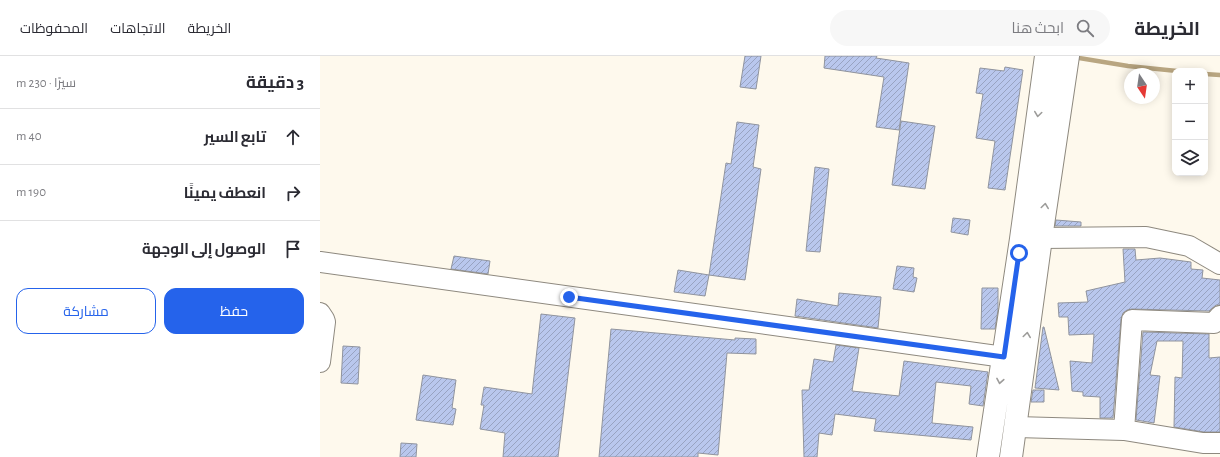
<!DOCTYPE html>
<html lang="ar">
<meta charset="utf-8">
<style>
body{margin:0;font-family:"Alegreya Sans",Cairo,sans-serif;background:#f7f7f7;color:#2b2b33;direction:rtl}
.controls{position:absolute;right:12px;top:12px;display:grid;overflow:hidden;border-radius:8px;box-shadow:0 2px 10px #0003}
.controls button{width:36px;height:36px;display:grid;place-items:center;padding:0;border:0;border-bottom:1px solid #e1e1e2;background:#fff;color:#2b2b33;font:20px sans-serif}
.compass{position:absolute;left:804px;top:12px;width:36px;height:36px;border-radius:50%;background:#fff;box-shadow:0 2px 10px #0003;rotate:167deg}
.stop{position:absolute;width:12px;height:12px;margin:-9px;border:3px solid #2563eb;border-radius:50%;background:#fff}
.stop.end{background:#2563eb;border-color:#fff;box-shadow:0 1px 4px #0008}
.list{margin:0;padding:0;list-style:none}
h2{display:flex;justify-content:space-between;align-items:center;height:52px;margin:0;padding:0 16px;font-size:17px}
h2 small{font-size:13px;font-weight:400;color:#7c7c81}
.list li{display:grid;grid-template-columns:26px 1fr auto;gap:12px;align-items:center;box-sizing:border-box;height:56px;padding:0 16px;border-top:1px solid #e1e1e2}
.list b{display:block;font-size:15px;white-space:nowrap}
.list em{font-size:13px;font-style:normal;color:#7c7c81}
.actions{display:flex;gap:8px;padding:12px 16px}
.actions a{flex:1;padding:9px 0;border:1px solid #2563eb;border-radius:12px;text-align:center;font-size:14px;color:#2563eb}
.actions .main{background:#2563eb;color:#fff}
.icon{flex:none;width:22px;height:22px;fill:none;stroke:currentColor;stroke-width:2;stroke-linecap:round;stroke-linejoin:round}
.map{position:relative;flex:none;width:900px;height:401px;overflow:hidden;direction:ltr}
header{display:flex;align-items:center;gap:24px;box-sizing:border-box;height:56px;padding:0 20px;background:#fff;border-bottom:1px solid #e1e1e2}
header strong{font-size:19px}
nav{display:flex;gap:22px;margin-inline-start:auto;font-size:14px}
.search{width:280px;height:36px;background:#f7f7f7;display:flex;align-items:center;gap:10px;box-sizing:border-box;padding:0 14px;border-radius:22px;color:#7c7c81;font-size:15px}
main{display:flex}
aside{flex:1;background:#fff}
.map>svg:first-child{display:block}
</style>
<header>
<strong>الخريطة</strong>
<div class="search"><svg class="icon" aria-label="search" viewBox="0 0 24 24"><circle cx="10" cy="10" r="6"/><path d="M15 15l6 6"/></svg>ابحث هنا</div>
<nav><a>الخريطة</a><a>الاتجاهات</a><a>المحفوظات</a></nav>
</header>
<main>
<div class="map">
<svg width="900" height="401" viewBox="0 0 900 401">
<defs>
<pattern id="building-hatch" width="6" height="6" patternUnits="userSpaceOnUse"><rect width="6" height="6" fill="#b9c7ed"/><path d="M-1 1l2-2M0 6l6-6M5 7l2-2" fill="none" stroke="#98a3c1"/></pattern>
</defs>
<rect width="100%" height="100%" fill="#fef9ed"/>
<g fill="none" stroke-linecap="round" stroke-linejoin="round">
<path stroke="#b9a681" stroke-width="4.5" d="M753,1l55,9 49,5
M885,18l15,1"/>
</g>
<path fill="url(#building-hatch)" stroke="#90949e" d="M425,0h16l-5,33 -16,-2z
M505,0h52l-1,2 33,5 -10,67 -23,-3 8,-50 -60,-9z
M685,11l18,3 -18,120 -17,-2 7,-47 -19,-3 7,-44 -7,-1 4,-25 24,3z
M581,65l34,5 -10,63 -33,-4z
M417,66l22,3 -6,42 8,2 -16,111 -36,-5 17,-112 5,1z
M495,111l14,2 -9,83 -14,-1z
M633,162l17,2 -2,15 -17,-3z
M736,164l25,2v4h-26z
M803,193h12l1,11 24,-2 31,4v7l12,1 -1,8 18,2v25h-4l-7,6 -77,-2 -5,1 -4,3 -2,6 -8,99h-13v-21l-17,-1v-4l-11,-1 -2,-30 22,2 2,-29 -25,1 -1,-18h-9l-1,-14 30,-1 -2,-11 39,-9z
M134,200l36,5 -2,13 -37,-5z
M577,210l17,2 -1,9 4,1 -3,14 -21,-3z
M358,214l31,5 -4,21 -31,-4z
M662,232h16v22l-3,19h-14z
M519,237l42,4 -3,31 -83,-12 2,-17 41,7z
M221,258l34,4 -17,139h-55l2,-24 -25,-4 4,-24h-3l3,-18 48,7z
M723,271h1l15,63 -24,-2z
M291,273l124,11v-2l21,1v15l-29,-1 -9,102 -20,-2v4h-99z
M823,276l66,2v24l11,-1v75h-16l-30,-5 1,-50 7,1 1,-37h-26l-7,34 10,1 -6,47 -18,-3z
M516,289l23,3 -7,43 47,5 5,-35 84,11 -5,34 -14,-2 2,-18 -35,-4 -4,41 41,4 -2,13 -97,-9 2,-12 -41,-5 -3,21 -13,-2 -2,24h-13l-2,-67h7l5,-31 19,3z
M23,290l17,1 -2,37 -17,-1z
M103,319l33,5 -4,28 4,1 -3,16 -37,-5z
M713,334h11v12h-13z
M81,387l16,1 -1,13h-16z"/>
<g fill="none" stroke-linecap="round" stroke-linejoin="round">
<defs>
<path id="minor" d="M721,182l105,-1 43,9 31,18
M0,206l684,95
M0,257l4,6 1,3 -5,40
M695,371l109,3 79,13h17
M804,374l8,-110 82,3 6,-7"/>
<path id="major" d="M668,401l33,-218 25,-183
M691,401l30,-219 27,-182"/>
</defs>
<use href="#minor" stroke="#8e897f" stroke-width="22"/>
<use href="#major" stroke="#8e897f" stroke-width="24"/>
<use href="#minor" stroke="#fff" stroke-width="20"/>
<use href="#major" stroke="#fff" stroke-width="22"/>
</g>
<defs><path id="oneway-chevron" d="M-2-3.5L2.5 0L-2 3.5" fill="none" stroke-width="1.6" stroke-linecap="round" stroke-linejoin="round"/></defs>
<g stroke="#9d9c9a">
<use href="#oneway-chevron" transform="translate(718 58) rotate(98)"/>
<use href="#oneway-chevron" transform="translate(725 150) rotate(-82)"/>
<use href="#oneway-chevron" transform="translate(707 279) rotate(-82)"/>
<use href="#oneway-chevron" transform="translate(680 325) rotate(100)"/>
</g>
<g fill="none" stroke-linecap="round" stroke-linejoin="round">
<path stroke="#2563eb" stroke-width="5" d="M249,241l435,60 15,-104"/>
</g>
</svg>
<div class="controls">
<button>+</button>
<button>−</button>
<button><svg class="icon" aria-label="layers" viewBox="0 0 24 24"><path d="M12 4l9 5-9 5-9-5zM3 14l9 5 9-5"/></svg></button>
</div>
<svg class="compass" viewBox="-18 -18 36 36"><path d="M0-13l5 13h-10z" fill="#e53935"/><path d="M0 13l5-13h-10z" fill="#7c7c81"/></svg>
<div class="stop" style="left:699px;top:197px"></div>
<div class="stop end" style="left:249px;top:241px"></div>
</div>
<aside>
<h2>3 دقيقة<small>سيرًا · 230 m</small></h2>
<ul class="list">
<li><svg class="icon" aria-label="ahead" viewBox="0 0 24 24"><path d="M12 20V5M6 11l6-6 6 6"/></svg><div><b>تابع السير</b></div><em>40 m</em></li>
<li><svg class="icon" aria-label="right" viewBox="0 0 24 24"><path d="M7 20v-9h11M14 6l5 5-5 5"/></svg><div><b>انعطف يمينًا</b></div><em>190 m</em></li>
<li><svg class="icon" aria-label="arrive" viewBox="0 0 24 24"><path d="M6 21V4h12l-3 4 3 4H6"/></svg><div><b>الوصول إلى الوجهة</b></div></li>
</ul>
<div class="actions"><a class="main">حفظ</a><a>مشاركة</a></div>
</aside>
</main>
